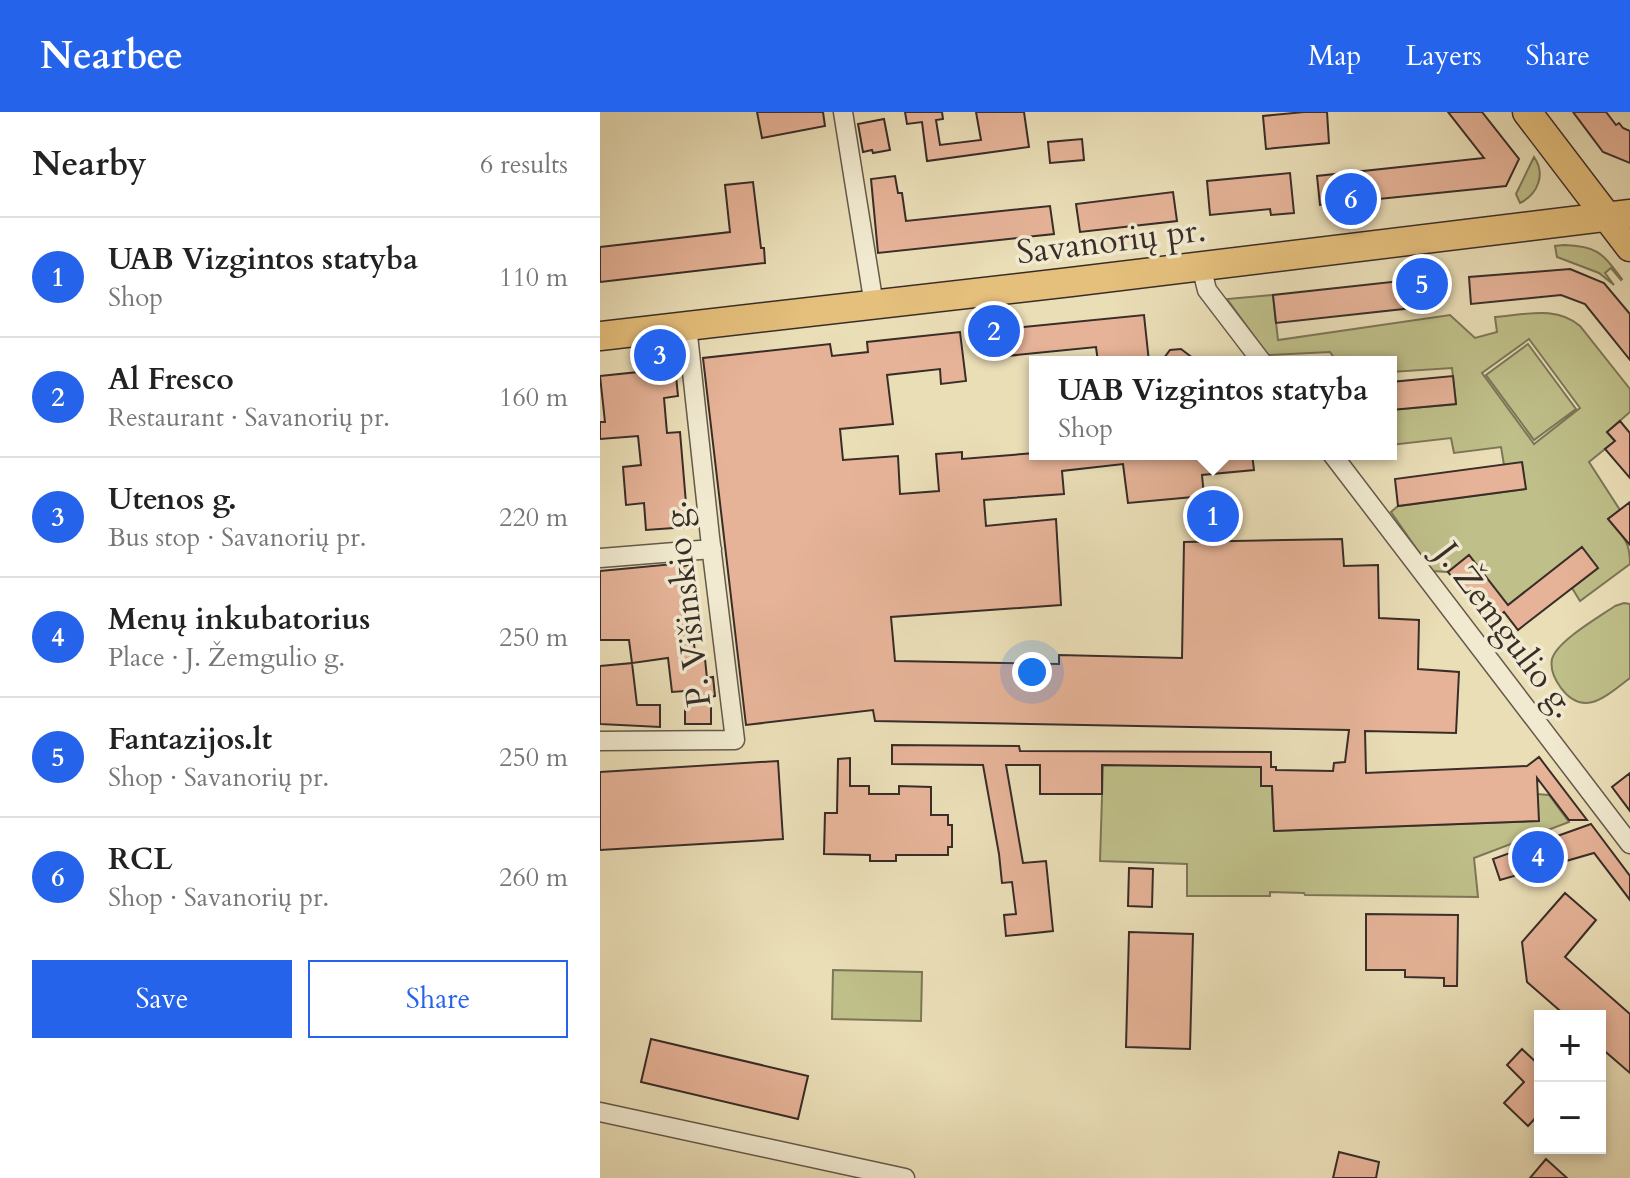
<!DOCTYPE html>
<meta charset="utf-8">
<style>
body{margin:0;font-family:Cardo,serif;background:#f6f6f6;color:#222}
.controls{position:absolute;right:24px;bottom:24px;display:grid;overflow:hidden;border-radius:0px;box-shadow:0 4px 12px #0003}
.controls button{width:72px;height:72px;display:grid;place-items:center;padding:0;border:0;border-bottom:2px solid #e0e0e0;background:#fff;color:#222;font:40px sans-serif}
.you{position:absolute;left:432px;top:560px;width:28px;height:28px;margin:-20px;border:6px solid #fff;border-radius:50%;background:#1a73e8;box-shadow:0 0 0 12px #1a73e833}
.badge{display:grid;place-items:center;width:52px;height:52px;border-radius:50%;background:#2563eb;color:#fff;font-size:26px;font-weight:700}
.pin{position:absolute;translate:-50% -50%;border:4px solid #fff;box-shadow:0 2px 8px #0006}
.popup{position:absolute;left:429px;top:244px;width:368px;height:104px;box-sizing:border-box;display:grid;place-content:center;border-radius:0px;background:#fff;filter:drop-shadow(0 2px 6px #0005);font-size:26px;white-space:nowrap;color:#767676}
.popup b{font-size:30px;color:#222}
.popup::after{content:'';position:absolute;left:50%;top:100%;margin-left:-16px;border:16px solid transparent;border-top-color:#fff}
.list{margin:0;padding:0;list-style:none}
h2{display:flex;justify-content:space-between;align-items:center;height:104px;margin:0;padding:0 32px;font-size:34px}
h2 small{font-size:26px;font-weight:400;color:#767676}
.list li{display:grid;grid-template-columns:52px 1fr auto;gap:24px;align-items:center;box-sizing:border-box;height:120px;padding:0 32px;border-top:2px solid #e0e0e0}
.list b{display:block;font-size:30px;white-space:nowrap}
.list p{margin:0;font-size:26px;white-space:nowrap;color:#767676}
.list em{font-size:26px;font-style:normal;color:#767676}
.actions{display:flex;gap:16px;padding:24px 32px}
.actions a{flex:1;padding:18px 0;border:2px solid #2563eb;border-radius:0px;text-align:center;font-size:28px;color:#2563eb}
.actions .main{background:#2563eb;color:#fff}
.map{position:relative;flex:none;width:1030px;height:1066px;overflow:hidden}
header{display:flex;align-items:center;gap:48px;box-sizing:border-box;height:112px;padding:0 40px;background:#2563eb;color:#fff}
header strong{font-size:38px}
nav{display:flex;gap:44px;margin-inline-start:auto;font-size:28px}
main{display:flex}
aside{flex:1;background:#fff}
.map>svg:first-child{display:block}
</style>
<header>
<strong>Nearbee</strong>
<nav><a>Map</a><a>Layers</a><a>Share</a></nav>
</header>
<main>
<aside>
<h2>Nearby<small>6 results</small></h2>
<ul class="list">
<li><span class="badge">1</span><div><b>UAB Vizgintos statyba</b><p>Shop</p></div><em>110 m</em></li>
<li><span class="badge">2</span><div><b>Al Fresco</b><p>Restaurant · Savanorių pr.</p></div><em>160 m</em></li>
<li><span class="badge">3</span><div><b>Utenos g.</b><p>Bus stop · Savanorių pr.</p></div><em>220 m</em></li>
<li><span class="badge">4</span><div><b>Menų inkubatorius</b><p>Place · J. Žemgulio g.</p></div><em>250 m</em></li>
<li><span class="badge">5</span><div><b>Fantazijos.lt</b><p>Shop · Savanorių pr.</p></div><em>250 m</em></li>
<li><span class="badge">6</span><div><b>RCL</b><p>Shop · Savanorių pr.</p></div><em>260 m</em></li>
</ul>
<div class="actions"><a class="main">Save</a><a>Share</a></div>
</aside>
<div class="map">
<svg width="1030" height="1066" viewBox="0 0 1030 1066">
<rect width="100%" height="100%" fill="#eadeb7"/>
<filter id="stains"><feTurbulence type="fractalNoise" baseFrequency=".0025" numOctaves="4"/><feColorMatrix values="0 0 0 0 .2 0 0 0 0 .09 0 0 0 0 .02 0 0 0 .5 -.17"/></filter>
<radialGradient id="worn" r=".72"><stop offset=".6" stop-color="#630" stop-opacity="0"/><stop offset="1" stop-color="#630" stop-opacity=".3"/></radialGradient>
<path fill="#bfbf89" stroke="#7c7658" stroke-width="2" fill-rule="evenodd" d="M934,45c12,17 4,37 -14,46l-4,-9z
M964,133c34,1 38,8 58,34l-1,1 -10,-12 -6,5 9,12 -15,-12 -42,-16 -2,-11z
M673,183l5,45 172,-25 25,23 22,-6 -2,-15c30,-2 61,-12 85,9l50,63v23l-23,20 8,9 -26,21 31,48 -12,9c14,18 22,20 22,45l-50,37 -8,-13 26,-20 -16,-20 -74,57 -60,-33 -16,-1 -41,-59 7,-6 127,-17 -3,-26 -18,2 -3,-18 -47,6 -3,-15 -60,7v-35l65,-6 -4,-36 -61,4v-10h-54l-7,-10 -62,3 -41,-56zM929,227l51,69 -46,36 -52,-71z
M928,232l48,65 -42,31 -48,-65z
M1024,491l6,1v74c-23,17 -46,41 -69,10 -6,-8 -11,-19 -9,-29 5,-18 47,-42 63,-53z
M503,653l158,2v18l11,1 2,45 264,-10 -1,-27 12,1 20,27 -95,36 4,39 -173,-2 -1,-2 -34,-1v4h-83v-32l-87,-3z
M233,858l89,2 -1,49 -89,-2z"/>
<path fill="#e6b398" stroke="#392d28" stroke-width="2" d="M157,0h66l2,14 -63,12z
M305,0h37l1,7 -7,1 4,25 41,-5 -5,-28h48l5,35 -102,14 -5,-39 -15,2z
M704,0h23l2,31 -63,6 -3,-33z
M848,0h34l37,47 -13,27 -186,19 -3,-29 167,-18z
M973,0h33l10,13 3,-2 4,5 7,3v32l-27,-11z
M284,7l6,31 -17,3 -1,-3 -9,2 -5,-28z
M482,27l2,21 -34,3 -2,-21z
M690,61l4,40 -23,2 -1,-6 -60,6 -3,-34z
M295,64l3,17h4l4,28 144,-15 4,28 -176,19 -7,-74z
M153,70l8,66h3l1,15 -165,19v-35l130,-15 -5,-47z
M573,80l4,29 -97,11 -4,-28z
M970,157l34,14 26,31v46l-45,-56 -24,-9 -90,9 -2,-27z
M837,165l3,28 -164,18 -3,-28z
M544,203l5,47h-51l-2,-15 -109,11 -3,-27z
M360,220l6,49 -25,3 -1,-15 -53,6 6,49 -53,5 3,31 55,-4 2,38 39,-3 -3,-37 26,-2v7l73,-6 217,1 2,16 -52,5 2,21 -76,7 -5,-39 -61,7 2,23 -80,6 2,26 70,-7 5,86 -170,12 4,44 164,3v-9l123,3 2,-116 158,-3 2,27 34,-1 1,53 40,2 -1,49 41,3 -3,61 -91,-2 1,42 161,-7 12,-9 48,63h-18l-32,-42 2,43 -265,10 -2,-45h-11v-19l-159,-2v29h-62v-29h-34l17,98 23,-2 7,70 -47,5 -2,-21 12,-1 -4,-32 -10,1 -3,-29 -16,-89 -91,-1v-19l127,1 1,5 251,1v15h5v3l57,1 1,-8 11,-1 4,-32 -474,-9 -2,-11 -127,15 -43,-367 127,-14 2,12 36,-4 -1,-10z
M581,237l17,13h-37l9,-12z
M75,254l3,30 -14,2 3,35 13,-1 8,95 -42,3 -2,-27 -18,2 -3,-38 18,-2 -3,-29 -38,3v-17h5l-5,-46 38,-4v-2z
M853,264l3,28 -65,6v-28z
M1020,309l10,12v45l-25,-29 10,-8 -8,-9z
M922,350l4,27 -128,17 -3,-27z
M1030,390v43l-22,-26z
M982,435l16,21 -80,62 -14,-18 -15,12 -41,-52 21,-17 39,50z
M84,451v3l9,-2 3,30h2l2,16 -10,1 6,49 9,-1 2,19 6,-1 2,19 -4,1v27h-26v-33l-13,1 -4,-34 -36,5 5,42h23v22l-60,-3v-58l32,-3 -3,-23h-29v-69z
M250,646v28h19v8h30v-8l32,1v28h17v10h4v22h-4v8h-52v6h-26v-6l-46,-1 1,-41h12l1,-54z
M178,649l5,78 -183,11v-78z
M1030,661v38l-18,-24z
M991,712l39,52v24l-36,-47 -94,27 -7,-21z
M529,756l24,1 -1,38 -24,-1z
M965,781l31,27 -31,37 65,57v59l-30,-26v-31h-34l-39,-34 -5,-40z
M766,802l92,1 -1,71h-13v-8l-39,-1v-7h-39z
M529,820l64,2 -3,115 -64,-2z
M51,927l157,37 -10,43 -157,-37z
M922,937l18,17v47l-12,13 -24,-23 20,-21 -17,-17z
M739,1040l40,10 -3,16h-43z
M946,1047l21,19h-37z"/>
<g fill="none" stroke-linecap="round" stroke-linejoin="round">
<defs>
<path id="minor" d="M243,0l31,193
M601,154l6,24 55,72
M732,342l298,390
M0,446l112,-9
M0,629l135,-1 -25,-203 -23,-211
M0,1000l305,66"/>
<path id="primary" d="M927,0l103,135
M0,224l471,-54 559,-68"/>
</defs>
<use href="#minor" stroke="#65594c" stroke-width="21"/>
<use href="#primary" stroke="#392d28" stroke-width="31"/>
<use href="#minor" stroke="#f1ead0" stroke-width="18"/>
<use href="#primary" stroke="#e5bf7c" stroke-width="28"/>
</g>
<g text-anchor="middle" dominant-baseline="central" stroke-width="7" stroke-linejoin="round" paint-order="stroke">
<g font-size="34" fill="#392d28" stroke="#f1ead0">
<text transform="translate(511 129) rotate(-7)">Savanorių pr.</text>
<text transform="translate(87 492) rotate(-97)">P. Višinskio g.</text>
<text transform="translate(906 518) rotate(53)">J. Žemgulio g.</text>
</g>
</g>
<rect width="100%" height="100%" filter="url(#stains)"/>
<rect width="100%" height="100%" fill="url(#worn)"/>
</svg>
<div class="controls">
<button>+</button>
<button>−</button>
</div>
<div class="you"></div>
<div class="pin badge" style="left:613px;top:404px">1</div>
<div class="popup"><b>UAB Vizgintos statyba</b>Shop</div>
<div class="pin badge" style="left:394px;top:219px">2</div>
<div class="pin badge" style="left:60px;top:243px">3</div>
<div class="pin badge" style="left:938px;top:745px">4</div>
<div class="pin badge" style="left:822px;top:172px">5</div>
<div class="pin badge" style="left:751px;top:87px">6</div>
</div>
</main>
